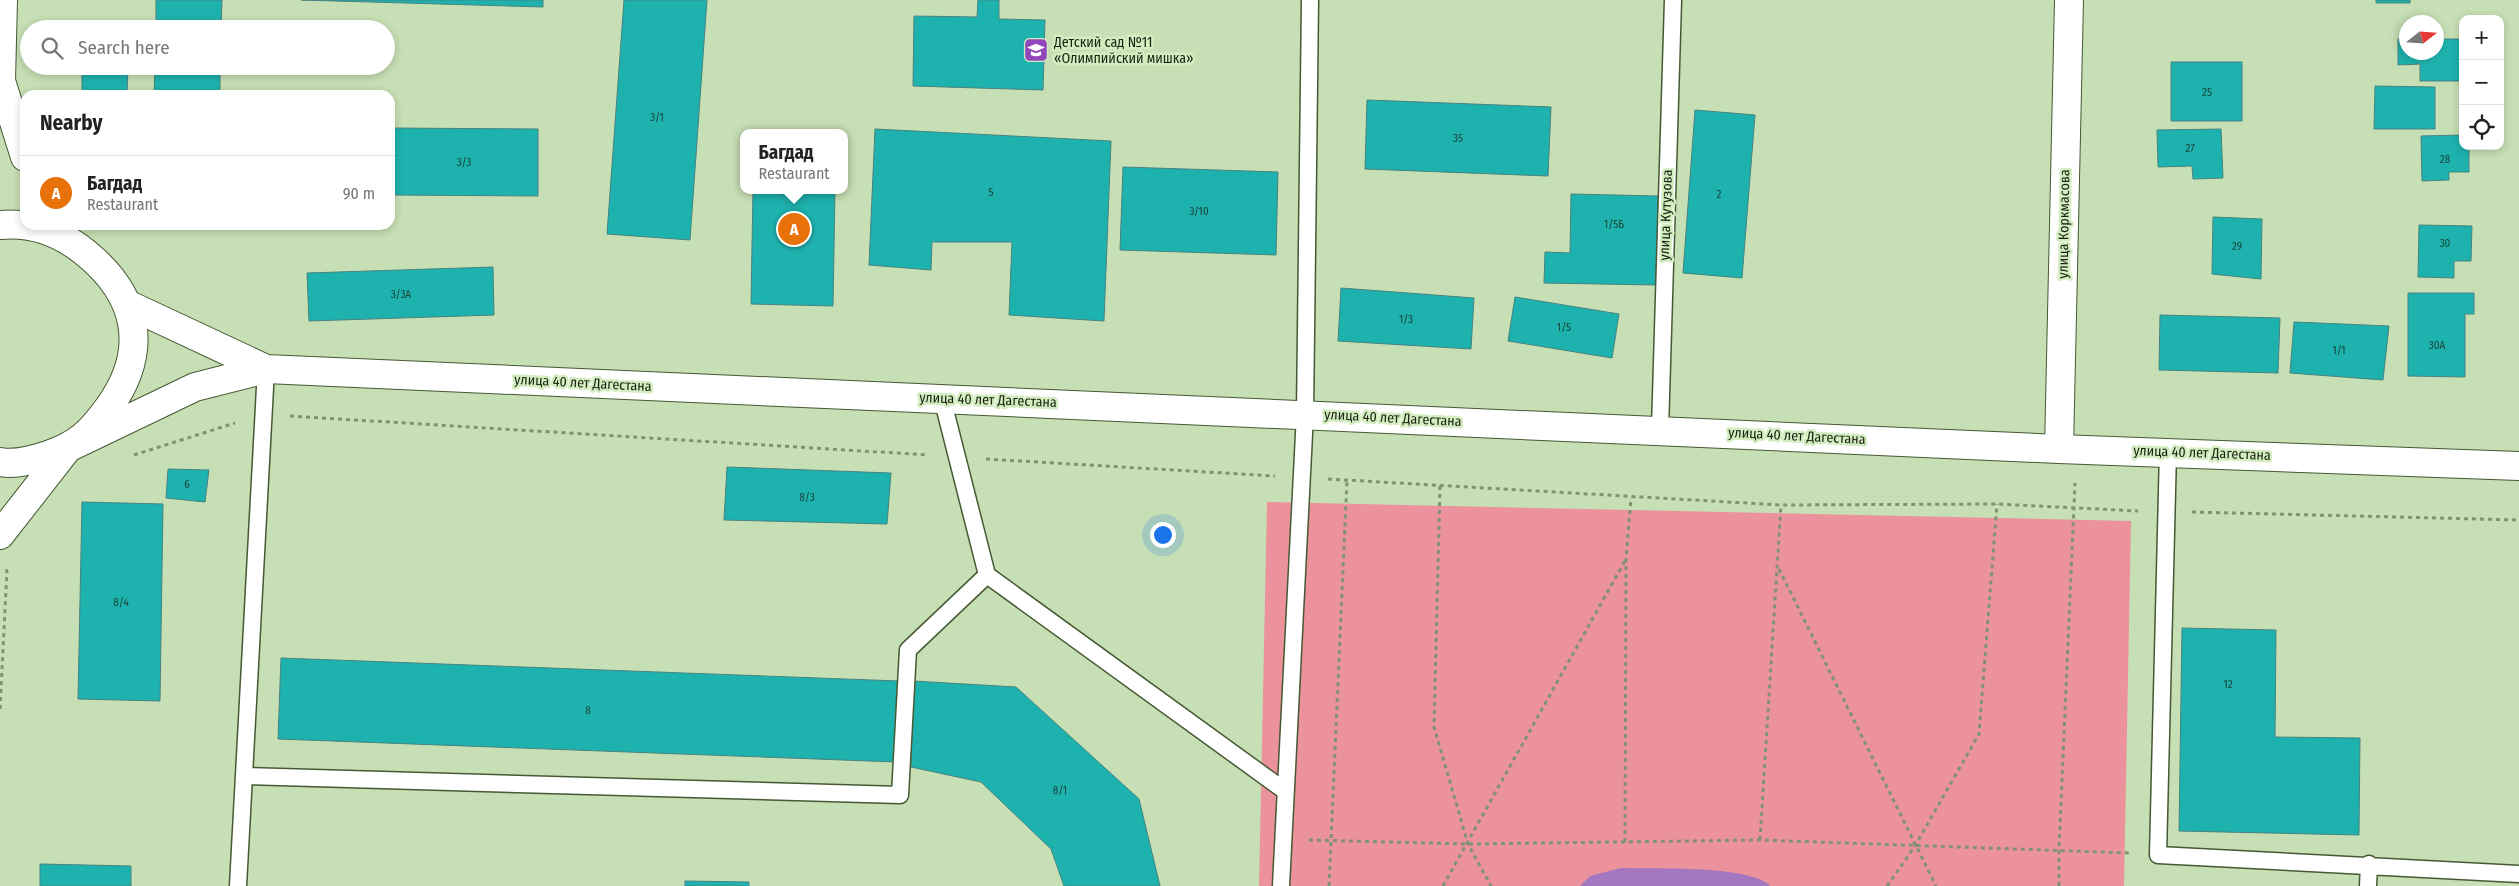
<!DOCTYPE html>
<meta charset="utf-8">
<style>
body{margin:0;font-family:"Fira Sans Condensed",sans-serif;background:#f6f6f6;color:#222}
.controls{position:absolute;right:15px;top:15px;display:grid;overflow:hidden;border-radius:10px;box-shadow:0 2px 8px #0003}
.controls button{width:45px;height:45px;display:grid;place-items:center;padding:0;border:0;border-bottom:1px solid #e0e0e0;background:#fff;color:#222;font:25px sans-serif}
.compass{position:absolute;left:2399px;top:15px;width:45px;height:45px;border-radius:50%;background:#fff;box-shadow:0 2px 8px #0003;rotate:73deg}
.you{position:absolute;left:1162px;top:534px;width:18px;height:18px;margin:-12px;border:4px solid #fff;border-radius:50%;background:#1a73e8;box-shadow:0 0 0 8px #1a73e833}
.badge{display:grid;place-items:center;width:32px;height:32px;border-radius:50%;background:#ea580c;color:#fff;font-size:16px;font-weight:700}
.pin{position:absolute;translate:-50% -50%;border:2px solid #fff;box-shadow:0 1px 5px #0006}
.popup{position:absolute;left:740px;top:129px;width:108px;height:65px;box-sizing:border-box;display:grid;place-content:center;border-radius:10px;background:#fff;filter:drop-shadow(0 1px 4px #0005);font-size:16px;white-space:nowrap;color:#767676}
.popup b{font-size:19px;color:#222}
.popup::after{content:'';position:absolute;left:50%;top:100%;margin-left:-10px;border:10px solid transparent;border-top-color:#fff}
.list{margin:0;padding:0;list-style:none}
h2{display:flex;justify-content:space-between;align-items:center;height:65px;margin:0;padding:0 20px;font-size:21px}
h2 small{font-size:16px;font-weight:400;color:#767676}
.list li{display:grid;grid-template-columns:32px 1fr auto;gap:15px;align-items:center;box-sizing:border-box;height:75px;padding:0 20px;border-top:1px solid #e0e0e0}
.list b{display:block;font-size:19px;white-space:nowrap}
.list p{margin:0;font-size:16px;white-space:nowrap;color:#767676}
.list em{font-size:16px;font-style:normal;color:#767676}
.icon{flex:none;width:28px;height:28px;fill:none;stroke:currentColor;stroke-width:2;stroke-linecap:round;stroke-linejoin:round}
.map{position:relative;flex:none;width:2519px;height:886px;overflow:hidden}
.search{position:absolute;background:#fff;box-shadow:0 2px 8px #0003;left:20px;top:20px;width:375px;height:55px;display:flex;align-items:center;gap:12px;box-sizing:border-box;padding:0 18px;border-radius:28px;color:#767676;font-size:19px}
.panel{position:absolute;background:#fff;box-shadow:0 2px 8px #0003;left:20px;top:90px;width:375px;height:140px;border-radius:15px}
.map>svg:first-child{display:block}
</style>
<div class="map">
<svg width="2519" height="886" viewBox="0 0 2519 886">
<rect width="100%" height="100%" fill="#c7dfb4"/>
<path fill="#eb929d" d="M1267,502l864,19 -7,365h-865z"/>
<path fill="#a478c0" d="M1621,868c31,1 131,-3 149,18h-190l10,-10z"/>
<path fill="#1eb2ae" stroke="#468380" d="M156,0h66l-1,29h-65z
M301,0h242v7z
M624,0h83l-17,240 -83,-6z
M978,0h21v19l46,1 -2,70 -130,-4 1,-70 63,1z
M2376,0h34v3h-34z
M2398,39h8v13h30v-13h27v42h-43v-17l-22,1z
M2171,62h71v59h-71z
M82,66h46l-1,29h-45z
M155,66h65v29h-66z
M2375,86l60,1v42h-61z
M1367,100l184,7 -3,69 -183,-7z
M1695,110l60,5 -13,163 -59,-5z
M390,128l148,1v67l-148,-1z
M875,129l236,12 -7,180 -95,-6 3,-73h-80l-1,28 -62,-5z
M2221,129l2,49 -30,1 -1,-13 -34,1 -1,-37z
M2463,135v11h6v26h-20v8l-27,1 -1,-45z
M1123,167l155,5 -2,83 -156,-5z
M753,190h82l-2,116 -82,-2z
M1571,194l87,2 -2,89 -112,-2 1,-31 25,1z
M2213,217l49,2 -1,60 -49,-5z
M2419,225l53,1 -1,35h-17v17l-36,-1z
M493,267l1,48 -185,6 -2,-48z
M1341,288l133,10 -3,51 -133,-8z
M2408,293h66v21h-9v63l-57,-1z
M1515,297l104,17 -7,44 -104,-17z
M2160,315l120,3 -2,55 -119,-3z
M2294,322l95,4 -6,54 -93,-7z
M727,467l164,6 -4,51 -163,-4z
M168,469l41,1 -4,32 -39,-4z
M82,502l81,2 -3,197 -82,-2z
M2182,628l94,2 -1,107 85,1 -1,97 -180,-4z
M281,658l618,23 -3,81 -618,-23z
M913,681l103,6 123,112 21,87h-96l-13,-37 -70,-67 -70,-15z
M40,864l91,2v20h-91z
M685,881l64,1v4h-64z"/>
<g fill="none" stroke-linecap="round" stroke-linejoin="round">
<defs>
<path id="service" d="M942,398l45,177 298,216
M1660,429l13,-429
M2168,451l-10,404 361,19
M244,776l656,19 8,-145 79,-75
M238,886l28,-517
M1281,886l24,-472 5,-414
M2368,886l1,-22"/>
<path id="minor" d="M3,0l-2,81 24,76
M2059,449l10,-449"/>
<path id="tertiary" d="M0,225c33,-3 62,8 87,29 52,43 62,97 22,153 -18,25 -31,38 -61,48 -15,5 -32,10 -48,7
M127,304l139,65
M0,535l68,-87 127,-61 71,-18 1793,80 460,17"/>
</defs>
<use href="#service" stroke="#455933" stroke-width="19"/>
<use href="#minor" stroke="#455933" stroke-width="30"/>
<use href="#tertiary" stroke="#455933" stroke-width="30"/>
<path stroke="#809272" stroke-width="3" stroke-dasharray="4 4" stroke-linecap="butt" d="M290,416l638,39
M134,455l101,-32
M986,459l289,17
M1328,479l453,26 216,-1 141,7
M1440,486l-6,241 34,117 23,42
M2192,512l327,8
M1779,569l157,317
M0,709l7,-139 2,-3
M1309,840l159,4 292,-4 370,13
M1760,840l21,-335
M1625,842l1,-283 5,-61
M1329,886l18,-406
M1443,886l183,-327
M1887,886l28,-40 64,-112 18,-230
M2059,886v-37l16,-366"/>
<use href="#service" stroke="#fff" stroke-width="16"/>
<use href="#minor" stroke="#fff" stroke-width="28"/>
<use href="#tertiary" stroke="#fff" stroke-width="28"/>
</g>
<defs>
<symbol id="school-square" viewBox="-11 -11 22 22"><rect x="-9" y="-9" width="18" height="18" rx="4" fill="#9147ba" stroke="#d4edc0"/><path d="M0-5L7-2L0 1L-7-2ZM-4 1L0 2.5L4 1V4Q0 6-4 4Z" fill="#fff"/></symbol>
</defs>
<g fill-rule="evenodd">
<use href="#school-square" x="1022" y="36" width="28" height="28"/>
</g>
<g text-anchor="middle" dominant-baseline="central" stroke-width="5" stroke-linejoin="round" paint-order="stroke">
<g font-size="11" fill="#1a4538">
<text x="2207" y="92">25</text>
<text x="657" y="117">3/1</text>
<text x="1458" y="138">35</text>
<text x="2190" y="148">27</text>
<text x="2445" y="159">28</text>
<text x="464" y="162">3/3</text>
<text x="991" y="192">5</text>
<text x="1719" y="194">2</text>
<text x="1199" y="211">3/10</text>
<text x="1614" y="224">1/5Б</text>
<text x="2445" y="243">30</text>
<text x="2237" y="246">29</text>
<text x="401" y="294">3/3А</text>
<text x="1406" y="319">1/3</text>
<text x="1564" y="327">1/5</text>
<text x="2437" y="345">30А</text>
<text x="2339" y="350">1/1</text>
<text x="187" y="484">6</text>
<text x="807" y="497">8/3</text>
<text x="121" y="602">8/4</text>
<text x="2228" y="684">12</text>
<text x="588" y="710">8</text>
<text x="1060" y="790">8/1</text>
</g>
<g font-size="14" fill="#182111" stroke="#d4edc0" text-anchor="start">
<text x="1054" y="42">Детский сад №11<tspan x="1054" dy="16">«Олимпийский мишка»</tspan></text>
</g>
<g font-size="14" fill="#182111" stroke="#d4edc0">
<text transform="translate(1666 215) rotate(-88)">улица Кутузова</text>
<text transform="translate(2064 224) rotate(-89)">улица Коркмасова</text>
<text transform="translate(583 383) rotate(3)">улица 40 лет Дагестана</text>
<text transform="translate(988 400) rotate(2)">улица 40 лет Дагестана</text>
<text transform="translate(1393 418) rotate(3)">улица 40 лет Дагестана</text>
<text transform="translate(1797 436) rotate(3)">улица 40 лет Дагестана</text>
<text transform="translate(2202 453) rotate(2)">улица 40 лет Дагестана</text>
</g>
</g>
</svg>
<div class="controls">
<button>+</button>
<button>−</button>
<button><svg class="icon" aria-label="locate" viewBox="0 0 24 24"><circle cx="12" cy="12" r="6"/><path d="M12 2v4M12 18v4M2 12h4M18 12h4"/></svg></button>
</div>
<svg class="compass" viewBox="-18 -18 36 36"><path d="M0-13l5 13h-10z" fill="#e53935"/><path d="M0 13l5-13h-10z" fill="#767676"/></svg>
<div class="you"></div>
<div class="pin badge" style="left:794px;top:229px;background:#e8710a">A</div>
<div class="popup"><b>Багдад</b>Restaurant</div>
<div class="search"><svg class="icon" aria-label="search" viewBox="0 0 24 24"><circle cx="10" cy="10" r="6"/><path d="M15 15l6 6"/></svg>Search here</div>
<section class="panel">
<h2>Nearby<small></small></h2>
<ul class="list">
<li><span class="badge" style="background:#e8710a">A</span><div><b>Багдад</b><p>Restaurant</p></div><em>90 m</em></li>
</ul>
</section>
</div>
